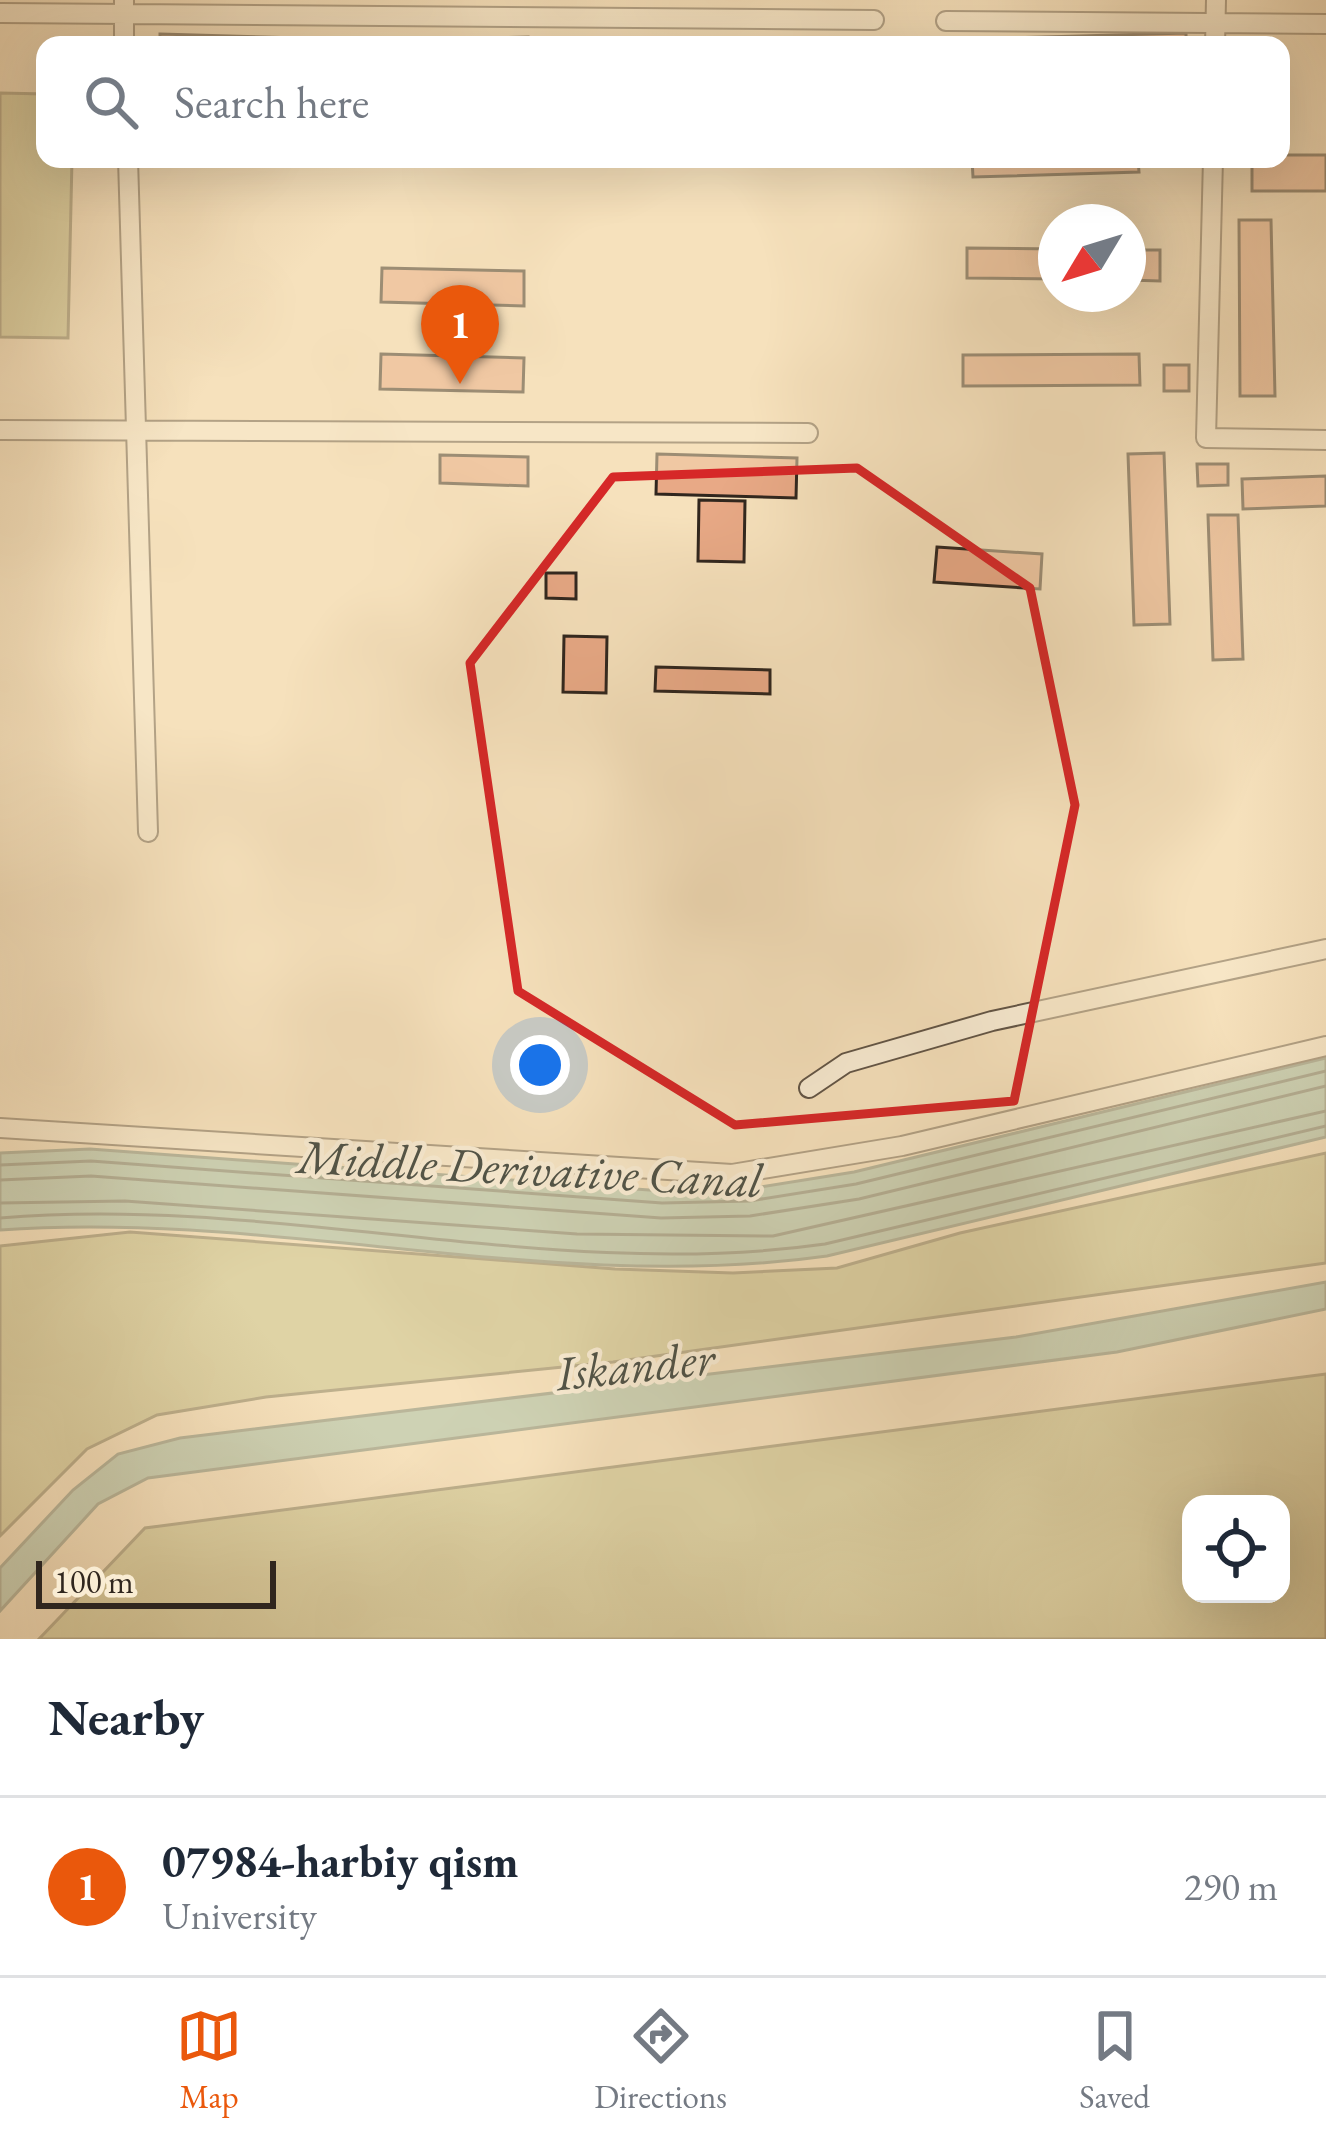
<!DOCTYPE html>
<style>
body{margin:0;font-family:"EB Garamond",serif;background:#f6f6f7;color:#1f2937}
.controls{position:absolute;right:36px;bottom:36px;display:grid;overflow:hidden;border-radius:24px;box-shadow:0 12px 48px #0002}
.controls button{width:108px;height:108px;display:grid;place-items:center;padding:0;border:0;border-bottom:3px solid #e0e1e3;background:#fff;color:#1f2937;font:60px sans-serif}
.compass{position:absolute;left:1038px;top:204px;width:108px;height:108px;border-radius:50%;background:#fff;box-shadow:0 12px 48px #0002;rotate:232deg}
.scale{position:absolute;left:36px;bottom:30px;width:240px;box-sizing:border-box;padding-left:12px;border:6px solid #30261e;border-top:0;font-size:33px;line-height:42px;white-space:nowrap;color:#30261e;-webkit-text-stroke:9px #f9ecd3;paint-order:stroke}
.you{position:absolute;left:540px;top:1065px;width:42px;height:42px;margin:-30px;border:9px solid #fff;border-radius:50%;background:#1a73e8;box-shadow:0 0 0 18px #1a73e833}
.badge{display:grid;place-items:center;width:78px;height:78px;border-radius:50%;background:#ea580c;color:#fff;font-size:39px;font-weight:700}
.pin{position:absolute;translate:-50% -99px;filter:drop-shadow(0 3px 6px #0008)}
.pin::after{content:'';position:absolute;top:63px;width:42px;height:36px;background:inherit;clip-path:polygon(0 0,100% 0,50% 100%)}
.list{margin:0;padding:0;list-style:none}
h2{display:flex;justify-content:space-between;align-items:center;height:156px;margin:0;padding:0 48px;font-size:51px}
h2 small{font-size:39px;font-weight:400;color:#747a83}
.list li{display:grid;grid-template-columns:78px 1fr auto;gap:36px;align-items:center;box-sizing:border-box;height:180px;padding:0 48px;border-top:3px solid #e0e1e3}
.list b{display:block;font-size:45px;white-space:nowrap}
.list p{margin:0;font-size:39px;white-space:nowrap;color:#747a83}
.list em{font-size:39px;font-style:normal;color:#747a83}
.icon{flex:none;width:66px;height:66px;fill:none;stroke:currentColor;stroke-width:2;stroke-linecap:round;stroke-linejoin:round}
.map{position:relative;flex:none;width:1326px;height:1639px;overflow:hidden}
.search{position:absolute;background:#fff;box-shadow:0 12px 48px #0002;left:36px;right:36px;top:36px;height:132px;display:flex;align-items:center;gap:30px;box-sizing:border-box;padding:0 42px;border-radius:24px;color:#747a83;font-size:45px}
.sheet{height:336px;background:#fff}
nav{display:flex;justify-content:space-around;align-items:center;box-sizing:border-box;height:168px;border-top:3px solid #e0e1e3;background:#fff;font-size:33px;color:#747a83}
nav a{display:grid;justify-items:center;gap:6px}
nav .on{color:#ea580c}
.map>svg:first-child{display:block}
</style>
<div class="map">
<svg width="1326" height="1639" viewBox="0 0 1326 1639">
<rect width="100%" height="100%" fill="#f6e1bc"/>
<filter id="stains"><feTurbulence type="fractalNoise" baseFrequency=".00167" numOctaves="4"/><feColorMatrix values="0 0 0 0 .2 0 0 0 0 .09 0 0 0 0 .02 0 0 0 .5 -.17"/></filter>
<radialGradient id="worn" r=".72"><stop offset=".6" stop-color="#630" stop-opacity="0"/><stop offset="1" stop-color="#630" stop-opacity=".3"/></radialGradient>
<path fill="#c4c08b" stroke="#7a7354" stroke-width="3" fill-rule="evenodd" d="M0,93l45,1v65h27l-4,179 -68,-1z
M1326,1153v110l-713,99 -347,35 -109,18 -70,34 -87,87v-290l130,-14 485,37 118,4 104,-5 123,-35z
M1326,1374v265h-1287l106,-111zM1281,1504v90h-90v-90z"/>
<path fill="#9ebeaa" stroke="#728172" stroke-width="3" d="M1326,1058v79l-499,119c-274,39 -552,-46 -827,-26v-77l90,-4 573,42 85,-2 106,-17z
M1326,1282v27l-209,43 -969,126 -50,26 -98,107v-43l73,-78 45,-36 62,-16 836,-101z"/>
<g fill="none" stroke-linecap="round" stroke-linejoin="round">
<path stroke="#677264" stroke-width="3" d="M0,1165l91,-4 571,42 87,-2 107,-17 470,-113
M0,1180l91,-4 570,42 89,-2 109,-17 467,-113
M0,1203l125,-2 452,33 196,2 553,-125
M0,1218c272,-24 553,65 825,26l501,-118"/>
</g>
<path fill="#e8a986" stroke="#30261e" stroke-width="3" d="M1186,33v12h-212v-6z
M160,34l172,5v6h-172z
M528,37v8h-143v-4z
M1281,155h45v36h-74v-32z
M972,159h166l1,13 -166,5z
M1239,220h32l4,176h-35z
M967,248l89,1v30l-89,-1z
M1128,250h32v31l-32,-1z
M382,268l142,3v35l-143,-4z
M381,354l143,4 -1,34 -143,-3z
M1139,354l1,31 -177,1v-31z
M1164,365h25v26h-25z
M1164,453l6,171 -36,1 -6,-171z
M657,454l140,4 -1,40 -140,-4z
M440,455l88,2v29l-88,-3z
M1197,464h31v21l-30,1z
M1326,476v30l-83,3 -1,-30z
M699,500l46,1 -1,61 -46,-1z
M1208,515h30l5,144 -30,1z
M937,547l105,7 -2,35 -106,-7z
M546,573h30v26l-30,-1z
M564,636l43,1 -1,56 -43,-1z
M656,667l114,3v24l-115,-3z"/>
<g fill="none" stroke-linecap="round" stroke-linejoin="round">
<defs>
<path id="minor" d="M124,0v45
M0,13l874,7
M946,21l380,3
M1215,45l1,-45
M128,159l20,673
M1213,159l-7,279 120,2
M0,430l808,3
M809,1088l37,-25 146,-42 334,-72
M0,1128l732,46 170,-28 424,-100"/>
</defs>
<use href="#minor" stroke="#625546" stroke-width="22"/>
<use href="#minor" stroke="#f9ecd3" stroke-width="18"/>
</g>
<path d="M0 0H1326V1639H0ZM857,468l173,120 45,217 -61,296 -279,24 -217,-134 -48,-328 143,-186z" fill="#f6e1bc" fill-opacity=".55" fill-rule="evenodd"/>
<path fill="none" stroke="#d62828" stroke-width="9" stroke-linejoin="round" d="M857,468l173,120 45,217 -61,296 -279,24 -217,-134 -48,-328 143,-186z"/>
<g text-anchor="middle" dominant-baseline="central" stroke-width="9" stroke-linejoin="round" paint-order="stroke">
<g font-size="48" font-style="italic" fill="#515448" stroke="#f9ecd3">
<text transform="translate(530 1168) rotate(3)">Middle Derivative Canal</text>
<text transform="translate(635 1365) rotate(-6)">Iskander</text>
</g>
</g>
<rect width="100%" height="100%" filter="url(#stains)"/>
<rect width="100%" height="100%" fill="url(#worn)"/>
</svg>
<div class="controls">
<button><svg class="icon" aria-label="locate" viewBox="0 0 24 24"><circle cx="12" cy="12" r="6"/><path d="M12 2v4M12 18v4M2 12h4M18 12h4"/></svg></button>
</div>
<svg class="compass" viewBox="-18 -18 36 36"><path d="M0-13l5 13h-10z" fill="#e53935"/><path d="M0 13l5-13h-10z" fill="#747a83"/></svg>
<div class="scale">100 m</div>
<div class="you"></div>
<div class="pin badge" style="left:460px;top:384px">1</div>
<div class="search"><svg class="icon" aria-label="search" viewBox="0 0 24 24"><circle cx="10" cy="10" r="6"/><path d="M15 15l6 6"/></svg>Search here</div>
</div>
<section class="sheet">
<h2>Nearby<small></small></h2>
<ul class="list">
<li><span class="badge">1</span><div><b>07984-harbiy qism</b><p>University</p></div><em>290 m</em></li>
</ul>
</section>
<nav>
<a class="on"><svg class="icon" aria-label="map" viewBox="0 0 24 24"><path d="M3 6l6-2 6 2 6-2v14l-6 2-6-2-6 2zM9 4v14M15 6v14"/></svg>Map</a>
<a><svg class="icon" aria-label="directions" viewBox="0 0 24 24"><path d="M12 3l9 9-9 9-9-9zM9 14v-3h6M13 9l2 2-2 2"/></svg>Directions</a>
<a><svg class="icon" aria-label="saved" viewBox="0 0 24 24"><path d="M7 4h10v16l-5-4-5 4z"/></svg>Saved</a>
</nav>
